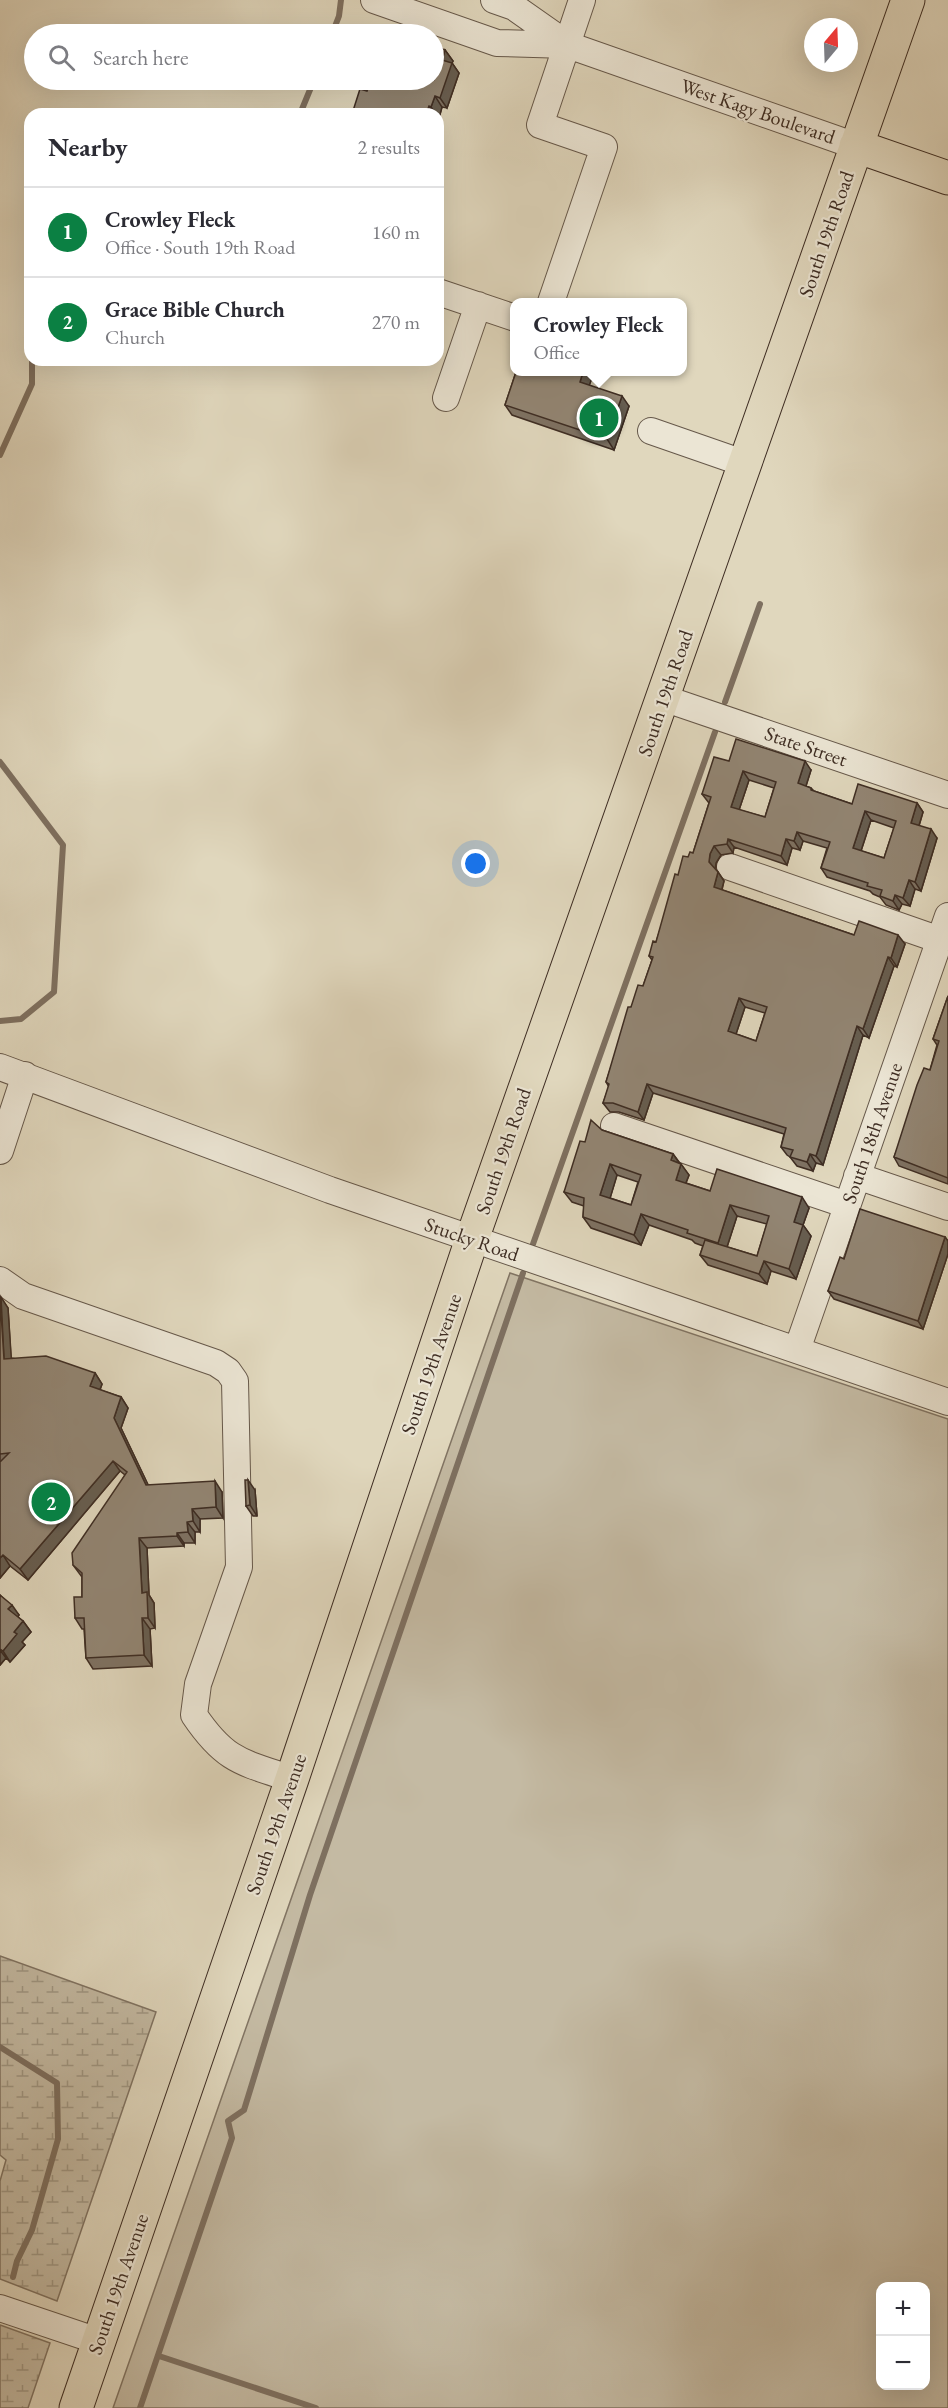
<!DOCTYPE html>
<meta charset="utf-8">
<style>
body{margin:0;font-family:"EB Garamond",serif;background:#f7f7f7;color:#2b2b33}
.controls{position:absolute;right:18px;bottom:18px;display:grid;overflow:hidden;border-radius:12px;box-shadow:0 6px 24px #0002}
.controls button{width:54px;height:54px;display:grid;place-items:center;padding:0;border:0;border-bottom:2px solid #e1e1e2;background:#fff;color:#2b2b33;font:30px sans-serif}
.compass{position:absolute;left:804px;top:18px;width:54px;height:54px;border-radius:50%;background:#fff;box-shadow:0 6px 24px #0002;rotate:19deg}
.you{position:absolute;left:476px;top:864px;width:21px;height:21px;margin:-15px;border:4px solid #fff;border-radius:50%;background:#1a73e8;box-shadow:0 0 0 9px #1a73e833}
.badge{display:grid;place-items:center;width:39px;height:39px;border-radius:50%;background:#0b8043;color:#fff;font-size:20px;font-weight:700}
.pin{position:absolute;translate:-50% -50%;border:3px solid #fff;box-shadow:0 2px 6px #0006}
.popup{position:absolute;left:510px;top:298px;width:177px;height:78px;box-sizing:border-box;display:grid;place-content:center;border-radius:12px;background:#fff;filter:drop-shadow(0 2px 4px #0005);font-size:20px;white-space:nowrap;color:#7c7c81}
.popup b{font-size:22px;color:#2b2b33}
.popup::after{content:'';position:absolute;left:50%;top:100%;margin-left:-12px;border:12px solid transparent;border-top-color:#fff}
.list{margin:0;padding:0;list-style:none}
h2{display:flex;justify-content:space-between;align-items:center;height:78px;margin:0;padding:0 24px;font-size:26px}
h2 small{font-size:20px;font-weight:400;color:#7c7c81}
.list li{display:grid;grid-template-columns:39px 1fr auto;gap:18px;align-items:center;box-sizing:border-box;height:90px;padding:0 24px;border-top:2px solid #e1e1e2}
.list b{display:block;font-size:22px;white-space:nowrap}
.list p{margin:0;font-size:20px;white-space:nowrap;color:#7c7c81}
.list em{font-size:20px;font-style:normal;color:#7c7c81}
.icon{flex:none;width:33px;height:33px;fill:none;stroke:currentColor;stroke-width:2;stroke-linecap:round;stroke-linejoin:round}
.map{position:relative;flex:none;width:948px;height:2408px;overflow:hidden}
.search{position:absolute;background:#fff;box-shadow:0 6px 24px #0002;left:24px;top:24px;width:420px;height:66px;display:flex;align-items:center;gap:15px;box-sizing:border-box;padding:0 21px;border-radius:33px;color:#7c7c81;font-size:22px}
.panel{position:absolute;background:#fff;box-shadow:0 6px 24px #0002;left:24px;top:108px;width:420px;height:258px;border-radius:18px}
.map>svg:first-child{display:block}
</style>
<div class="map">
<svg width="948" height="2408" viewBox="0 0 948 2408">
<defs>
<pattern id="wetland-marsh" width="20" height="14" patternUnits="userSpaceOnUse" patternTransform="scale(1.5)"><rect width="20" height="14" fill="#c4baa3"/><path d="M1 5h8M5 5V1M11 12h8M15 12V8" fill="none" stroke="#a19884"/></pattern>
</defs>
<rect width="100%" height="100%" fill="#e0d7bd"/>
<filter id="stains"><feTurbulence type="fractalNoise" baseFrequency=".00333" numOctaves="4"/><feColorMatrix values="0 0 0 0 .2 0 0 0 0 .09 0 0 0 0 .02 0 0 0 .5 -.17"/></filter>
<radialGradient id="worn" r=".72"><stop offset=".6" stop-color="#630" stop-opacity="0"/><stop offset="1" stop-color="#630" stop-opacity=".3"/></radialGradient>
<path fill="#c4baa3" stroke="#817463" stroke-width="1.5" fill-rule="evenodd" d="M510,1273l438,146v989h-835zM880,2286h46v100h-46z"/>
<path fill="url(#wetland-marsh)" stroke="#817463" stroke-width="1.5" d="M0,1956l156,56 -99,289 -57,-22v-98l6,-21 -6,-5z
M0,2325l50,18 -22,65h-28z"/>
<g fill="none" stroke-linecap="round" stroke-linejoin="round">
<path stroke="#7e7060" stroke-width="6" d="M332,34l7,-18 2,-16
M300,114l14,-34
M0,455l32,-71v-24
M725,702l35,-98
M0,762l63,83 -9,147 -33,27 -21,2
M533,1244l182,-512
M0,2047l57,36 1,56 -26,91 -15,31 -4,16
M159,2356l157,52
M140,2408l92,-270 -4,-17 16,-11 66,-215 213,-622"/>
<defs>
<path id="minor" d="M374,0l123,43 71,2
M494,0l20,7 54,38 288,101
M438,292l77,26
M551,302l53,-155 -64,-22 42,-125
M446,398l32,-93
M651,431l95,33
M663,698l285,97
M730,867l210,73
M0,1067l330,123 618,212
M614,1126l233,79
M0,1151l25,-76
M857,1176l91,31
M0,1280l23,16 193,67 12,8 7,10 4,186 -41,117 -4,31c31,46 47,47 98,64
M797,1350l151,-434
M0,2308l98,33"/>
<path id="major" d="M856,146l92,32
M76,2408l216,-629 180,-540 436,-1239"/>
</defs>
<use href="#minor" stroke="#66584a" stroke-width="28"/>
<use href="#major" stroke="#3e2d23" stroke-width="35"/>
<use href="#minor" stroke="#ebe5d4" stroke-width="26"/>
<use href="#major" stroke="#e0d7bd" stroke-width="33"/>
</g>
<path fill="#7e7263" stroke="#3e2d23" stroke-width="1.5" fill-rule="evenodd" d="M445,50l8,11 -1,2 7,10 -12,35 -5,-1 -3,11 -1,-4h-86l27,-32z
M342,360h12l-1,4z
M516,372h78l-5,13 40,21 -15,44 -102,-35 -7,-10z
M729,761l82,9 -5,16 5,2 3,3 38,13 65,-1 6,9 -4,14 18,12 -16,53 -6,-2 -5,17 -8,-2 -3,6 -13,-5 -6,-8 -7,-3 -3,-3 -43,-14 -6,-9 6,-20 -24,-7 -3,9 -8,-2 -5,17 -53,-18 -1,6 -12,2 -5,8v6l8,12 -2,9 132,45 51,9 -8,23 -3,-1 -25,72 -6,-3 -40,130 -7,-2 -3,8 -16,-5 -7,-9 -3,-2 -6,-8 3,-13 -131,-41 -9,27 -25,-8h-9l-7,-9 6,-16 -3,-5 25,-75 12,-21 9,-26 -3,-4 7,-14 22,-67 10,-18 5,-4 16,-50 -7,-9zM749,780l25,8 -9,29 -26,-7zM871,820l23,8 -10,30 -23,-7zM745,1007l20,6 -9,28 -20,-7z
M948,996v188l-49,-18 -5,-9 36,-87 7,-25 -4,-6z
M602,1130l71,24 16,21 -3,8 24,8 99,17 -6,17 8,11 -15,43 -25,-8 -4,13 -59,-19 -8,-10 3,-9 -8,-3 -3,-3 -43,-15 -8,20 -50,-17 -8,-11 1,-11 -12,-4 -8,-10zM617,1175l21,7 -7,23 -21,-7zM737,1216l30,8 -10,32 -30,-9z
M945,1237l3,4v13l-25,75 -89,-30 -6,-8 16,-32z
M0,1297l8,11 3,50 84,15 7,11 -2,6 21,7 7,11 -7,20 27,57 74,7 1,26 -23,1v13h-5v11h-11v3l-37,2 2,47 5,8 1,25 -5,1 2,37 -59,3 -7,-11 -2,-29h-2l-7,-11 7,-21v-20l-9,-12 52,-90 -5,-4 -92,109 -18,-14 -10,12z
M255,1490l2,26h-4l-7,-10z
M0,1595l19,20 -1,2 5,4 8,11 -9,10 3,3 -15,17 -4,-4 -6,7z"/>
<path fill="#665d50" stroke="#3e2d23" stroke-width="1.5" d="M445,50l8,11 -1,2 7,10 -12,35 -7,-10 2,-38z
M435,96l7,11 -3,11 -1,-4h-2l-5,-7z
M429,106l5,8h-8z
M583,372h11l-7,20 -7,-10z
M622,396l7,10 -15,44 -7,-11z
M805,761l6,9 -7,22 -6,-9z
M743,771l6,9 -12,36 -6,-9z
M917,803l6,9 -6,20 -6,-9z
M865,811l6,9 -12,37 -6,-9z
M931,829l6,9 -16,53 -6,-9z
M797,832l6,9 -3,9 -6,-9z
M728,839l6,8 -1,6 -6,-9z
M786,839l6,9 -5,17 -6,-9z
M714,846l7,9 -5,8 -1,7 -6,-8 1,-8z
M718,872l6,9 -4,15 -6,-9z
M909,880l6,9 -5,17 -7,-8z
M895,895l7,9 -3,6 -6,-9z
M898,935l7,9 -8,23 -6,-9z
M888,957l6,9 -25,72 -6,-9z
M739,998l6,9 -11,33 -6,-9z
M857,1026l6,9 -40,130 -7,-9z
M647,1084l6,9 -9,27 -6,-8z
M673,1154l7,10 -9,-4z
M810,1154l6,9 -3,8 -6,-9z
M610,1164l7,11 -9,30 -8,-10z
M681,1164l8,11 -6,15 -7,-10z
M802,1197l7,11 -6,17 8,11 -15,43 -7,-10 5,-47z
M730,1205l7,11 -12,37 -7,-10z
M641,1214l8,11 -8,20 -7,-10z
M945,1237l3,4v13l-25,75 -5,-8z
M764,1261l7,10 -4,13 -8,-10z
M1,1297l7,11 4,61 -8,-10z
M95,1373l7,11 -5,13 -7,-11z
M121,1397l7,11 -7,20 32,67 -7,-10 -32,-67z
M113,1461l7,10 -92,109 -8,-11z
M248,1480l7,10 2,26 -7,-11z
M215,1481l7,11 1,26 -7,-11z
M192,1509l8,10v13l-7,-11z
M187,1522l8,10v11l-7,-11z
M177,1533l7,10v3l-7,-10z
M139,1538l8,10 2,47 5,8 1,25 -7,-10 -6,-25z
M3,1555l7,11 -10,12v-20z
M12,1605l7,10 -3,4 -8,-10z
M142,1618l8,11 2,37 -8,-11z
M23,1621l8,11 -9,10 3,3 -15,17 -7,-11 11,-19z
M0,1650l6,8 -6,7z"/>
<path fill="#928573" stroke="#3e2d23" stroke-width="1.5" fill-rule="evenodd" d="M434,46l11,4 -3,10 10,3 -12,35 -5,-2 -4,11 -2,-1 -3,8h-74l8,-25 7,2 4,-11 8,2 1,-2h54z
M516,372h67l-3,10 42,14 -15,43 -102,-34z
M736,739l69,22 -7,22 13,5v2l41,14 6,-20 59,19 -6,20 20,6 -16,53 -6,-2 -6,18 -8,-3 -2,6 -13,-5 2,-6 -15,-4 1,-3 -47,-15 9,-26 -33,-10 -3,9 -8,-2 -5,17 -53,-17 -1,5 -13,2 -4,8 -1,8 9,10 -4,15 140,48 5,-14 39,14 -7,23 -3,-1 -25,72 -6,-3 -41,130 -6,-2 -3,8 -17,-5 3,-7 -12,-3 5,-19 -139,-44 -9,28 -25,-9h-10l6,-19 -3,-2 22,-75h3l7,-22 5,1 10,-29 -4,-1 4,-15 3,1 19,-68 3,1 5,-19 5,1 2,-5 3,1 18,-56 -9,-3 12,-37 15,4zM743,771l33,11 -11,35 -34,-10zM865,811l31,10 -12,37 -31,-10zM739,998l28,9 -11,34 -28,-10z
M948,996v182l-54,-21 23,-72 7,-17 6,2 9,-29 -6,-2z
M591,1120l11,10 71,24 -2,6 10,4 -5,16 34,11 7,-22 85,28 -8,25 9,3 -14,44 -25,-8 -5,13 -59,-19 5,-15 52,16 12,-40 -39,-11 -12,38 -31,-10 1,-3 -47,-16 -7,21 -51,-18 1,-19 -20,-6 16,-51 5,1zM610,1164l31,11 -10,30 -31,-10z
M860,1209l85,28 -27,84 -90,-30 12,-34 4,2z
M0,1297l4,62 42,-3 49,17 -5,13 31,11 -7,21 32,67 69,-4 1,26 -24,2 1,12 -6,1 1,10 -11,1v3l-38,2 3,55 5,-1 1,26h-6l2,37 -58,3 -2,-40h-9l-1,-21h8v-24l-9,-8 -1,-12 55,-81 -14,-11 -93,108 -17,-14 -3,3v-96l9,-9 -9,1z
M245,1480h3l2,25 -4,1z
M0,1595l12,10 -4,4 15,12 -9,11 3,2 -14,17 -3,-2z"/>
<g text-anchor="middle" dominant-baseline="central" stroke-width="4.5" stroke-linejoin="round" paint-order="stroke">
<g font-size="20" fill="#3e2d23" stroke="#ebe5d4">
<text transform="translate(758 111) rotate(19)">West Kagy Boulevard</text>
<text transform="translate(826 234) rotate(-71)">South 19th Road</text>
<text transform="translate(665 693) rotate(-71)">South 19th Road</text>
<text transform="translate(806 746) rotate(19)">State Street</text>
<text transform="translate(872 1133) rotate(-71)">South 18th Avenue</text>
<text transform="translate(503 1151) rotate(-71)">South 19th Road</text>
<text transform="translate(472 1239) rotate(19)">Stucky Road</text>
<text transform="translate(431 1364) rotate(-71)">South 19th Avenue</text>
<text transform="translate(276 1824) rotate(-71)">South 19th Avenue</text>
<text transform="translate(118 2284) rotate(-71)">South 19th Avenue</text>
</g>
</g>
<rect width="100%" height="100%" filter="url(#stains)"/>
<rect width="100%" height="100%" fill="url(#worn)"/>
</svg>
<div class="controls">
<button>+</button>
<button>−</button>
</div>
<svg class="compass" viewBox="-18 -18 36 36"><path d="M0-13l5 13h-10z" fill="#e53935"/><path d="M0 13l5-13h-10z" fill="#7c7c81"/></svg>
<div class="you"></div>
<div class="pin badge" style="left:599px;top:418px">1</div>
<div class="popup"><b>Crowley Fleck</b>Office</div>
<div class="pin badge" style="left:51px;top:1502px">2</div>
<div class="search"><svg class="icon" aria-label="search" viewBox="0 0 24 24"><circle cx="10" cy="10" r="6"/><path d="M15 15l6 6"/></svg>Search here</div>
<section class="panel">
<h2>Nearby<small>2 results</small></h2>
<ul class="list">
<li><span class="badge">1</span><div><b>Crowley Fleck</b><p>Office · South 19th Road</p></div><em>160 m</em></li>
<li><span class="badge">2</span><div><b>Grace Bible Church</b><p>Church</p></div><em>270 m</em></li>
</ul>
</section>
</div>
